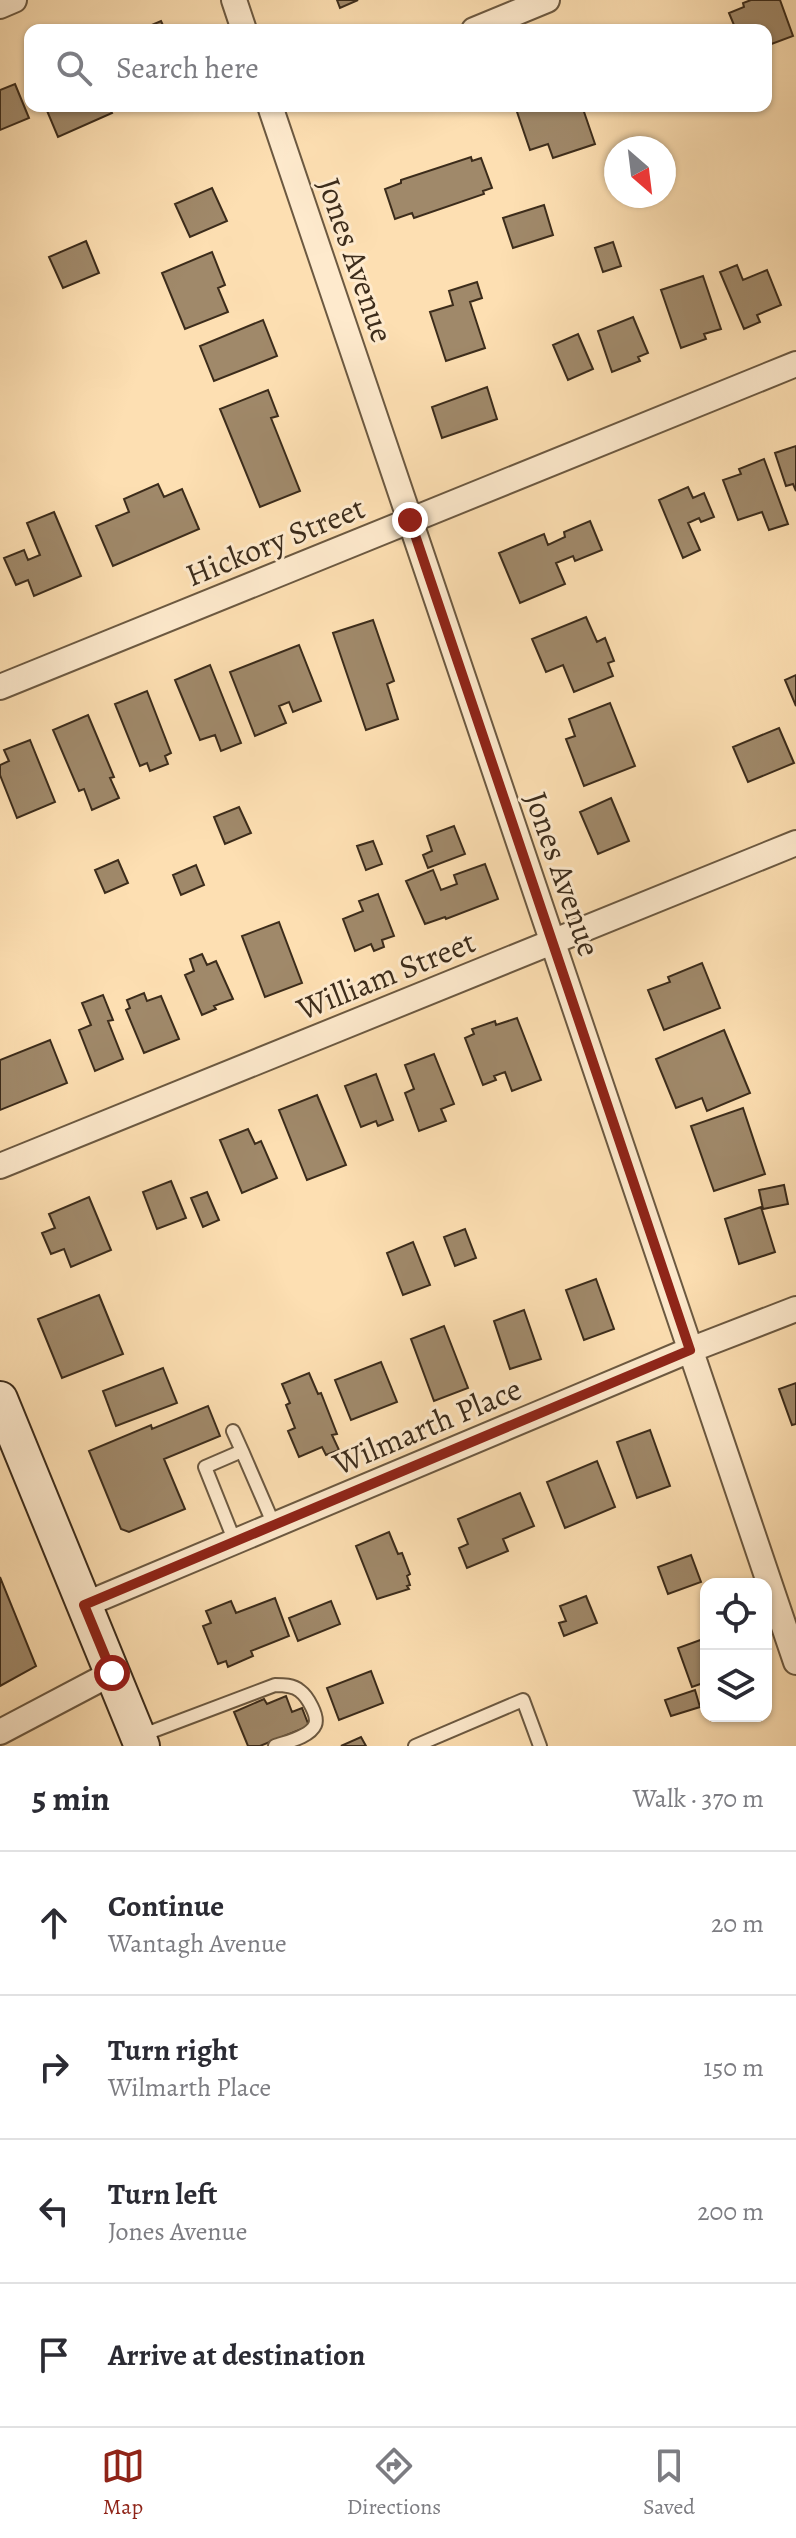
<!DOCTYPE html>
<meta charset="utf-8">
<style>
body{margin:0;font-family:Alegreya,serif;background:#f7f7f7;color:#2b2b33}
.controls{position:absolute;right:24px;bottom:24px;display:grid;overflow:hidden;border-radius:16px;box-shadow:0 2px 6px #0004}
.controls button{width:72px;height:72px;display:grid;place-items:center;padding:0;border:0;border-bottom:2px solid #e1e1e2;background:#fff;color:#2b2b33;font:40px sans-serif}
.compass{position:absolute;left:604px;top:136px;width:72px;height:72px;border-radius:50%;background:#fff;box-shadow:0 2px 6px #0004;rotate:152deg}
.stop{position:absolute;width:24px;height:24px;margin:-18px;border:6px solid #8f2418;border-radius:50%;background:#fff}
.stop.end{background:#8f2418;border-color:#fff;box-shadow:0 2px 8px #0008}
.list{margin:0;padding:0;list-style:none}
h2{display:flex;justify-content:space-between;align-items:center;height:104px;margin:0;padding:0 32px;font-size:34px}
h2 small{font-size:26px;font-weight:400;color:#7c7c81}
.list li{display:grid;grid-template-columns:52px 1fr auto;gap:24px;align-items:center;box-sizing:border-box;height:144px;padding:0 32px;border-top:2px solid #e1e1e2}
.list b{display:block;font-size:30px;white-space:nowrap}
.list p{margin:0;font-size:26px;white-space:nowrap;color:#7c7c81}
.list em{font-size:26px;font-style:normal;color:#7c7c81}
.icon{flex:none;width:44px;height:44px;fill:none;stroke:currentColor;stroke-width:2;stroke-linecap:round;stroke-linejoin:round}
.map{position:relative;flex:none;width:796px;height:1746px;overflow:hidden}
.search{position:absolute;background:#fff;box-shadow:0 2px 6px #0004;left:24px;right:24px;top:24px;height:88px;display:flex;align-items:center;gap:20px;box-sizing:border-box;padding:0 28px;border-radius:16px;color:#7c7c81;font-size:30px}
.sheet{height:680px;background:#fff}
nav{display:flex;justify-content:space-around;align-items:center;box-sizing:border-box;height:112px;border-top:2px solid #e1e1e2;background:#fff;font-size:22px;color:#7c7c81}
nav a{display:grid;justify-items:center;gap:4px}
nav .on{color:#8f2418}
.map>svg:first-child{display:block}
</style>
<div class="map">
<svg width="796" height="1746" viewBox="0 0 796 1746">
<rect width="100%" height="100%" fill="#fddfb2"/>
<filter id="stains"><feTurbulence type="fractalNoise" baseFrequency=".0025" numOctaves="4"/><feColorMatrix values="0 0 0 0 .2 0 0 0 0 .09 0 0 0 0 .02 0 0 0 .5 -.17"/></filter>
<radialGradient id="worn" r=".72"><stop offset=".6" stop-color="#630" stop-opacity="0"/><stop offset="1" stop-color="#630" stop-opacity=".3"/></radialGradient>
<path fill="#a0896a" stroke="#3c2c1b" stroke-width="2" d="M337,0h21l-18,8z
M751,0h29l13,36 -27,10v-16h-30l-7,-17 15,-6 -1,-4z
M161,21l4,9h-25z
M15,84l14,34 -29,12v-40z
M45,106h63l4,7 -54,24z
M515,106h67l13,38 -42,14 -5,-14 -18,6z
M471,157l1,4 9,-3 11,30 -9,3 1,3 -70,24 -2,-5 -17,6 -10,-30 16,-6v-3z
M212,188l15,33 -37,16 -15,-33z
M544,205l9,30 -40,13 -10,-30z
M86,241l13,32 -36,15 -14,-31z
M613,242l8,24 -18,6 -8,-24z
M212,252l13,33 -7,3 10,24 -43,17 -23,-56z
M737,265l6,15 24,-10 14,35 -24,10 3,7 -16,7 -24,-57z
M703,276l18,53 -17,5 2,5 -25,9 -20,-58z
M477,282l5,16 -12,4 15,46 -39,13 -16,-49 23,-7 -4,-14z
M633,317l15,36 -10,4 2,4 -28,11 -14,-41z
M263,320l14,36 -63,25 -14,-35z
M578,334l15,35 -25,11 -15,-35z
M487,387l10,32 -55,19 -10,-31z
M268,390l10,26 -7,2 29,73 -40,16 -40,-98z
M796,446v45l-3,-7 -7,2 -11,-33z
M764,459l24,65 -19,6 -7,-18 -24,8 -15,-40 18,-6 -2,-5z
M158,484l6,13 18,-8 17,40 -86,37 -17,-40 33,-14 -5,-13z
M688,487l5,11 11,-5 10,24 -13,5 -2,-4 -11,5 12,27 -17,8 -24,-58z
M54,512l27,64 -47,20 -6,-16 -12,5 -12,-27 20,-8 4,10 12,-5 -13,-32z
M590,521l12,29 -27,11 -2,-5 -17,7 9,21 -45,19 -21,-50 45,-19 4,11 17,-8 -1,-5z
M586,617l11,25 8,-4 9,23 -6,2 5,13 -39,16 -11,-27 -17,7 -14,-33z
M373,620l21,61 -7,3 11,35 -32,11 -33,-97z
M299,645l22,56 -28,11 -4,-10 -10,4 7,17 -31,13 -25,-64z
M210,665l31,78 -20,8 -6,-16 -15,5 -25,-60z
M796,675v31l-11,-26z
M147,691l24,62 -6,3 3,8 -18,7 -3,-8 -7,3 -25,-62z
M610,703l25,63 -51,20 -18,-47 9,-3 -6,-17z
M88,715l26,62 -4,1 9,20 -27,12 -8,-21 -5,2 -26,-61z
M779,728l15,35 -46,19 -15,-35z
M30,740l25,62 -38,16 -17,-43v-10l9,-4 -5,-11z
M611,798l18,43 -31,13 -18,-42z
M239,807l12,26 -26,11 -11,-27z
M454,826l11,28 -37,14 -5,-13 9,-4 -5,-15z
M373,841l9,23 -16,6 -9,-24z
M118,860l10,23 -23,10 -10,-23z
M485,864l13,35 -52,20 -1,-2 -20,7 -19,-43 27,-11 8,20 16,-6 -3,-9z
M196,865l8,20 -23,10 -8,-20z
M378,894l16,42 -12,4 2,7 -10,4 -3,-7 -16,7 -12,-32 20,-8 -4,-10z
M279,922l23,61 -37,14 -23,-61z
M202,954l5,11 9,-4 17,38 -19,7 2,3 -14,6 -17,-40 9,-4 -4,-12z
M702,963l18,45 -56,22 -16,-40 22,-8 -2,-5z
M144,993l3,8 14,-5 18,43 -35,14 -18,-43 4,-2 -3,-8z
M103,995l10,25 -5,1 15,38 -28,12 -16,-41 12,-5 -9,-22z
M517,1018l24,62 -29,11 -7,-19 -11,4 2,4 -13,5 -18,-47 9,-4 -2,-5 23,-8 1,4z
M724,1030l26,63 -43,18 -5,-13 -26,10 -20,-49z
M50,1040l17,43 -67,27v-50z
M434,1054l20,50 -13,5 5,12 -27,10 -14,-38 9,-4 -9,-24z
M376,1074l17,46 -15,6 -2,-5 -15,6 -16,-41z
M317,1095l29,70 -39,15 -28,-70z
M743,1108l22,66 -51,17 -23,-65z
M248,1129l7,15 6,-3 16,37 -35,15 -22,-53z
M171,1181l15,37 -29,11 -14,-37z
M784,1185l4,19 -25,5 -4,-19z
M207,1192l12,28 -16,7 -12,-29z
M89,1197l22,53 -40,17 -7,-18 -13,5 -9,-21 13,-5 -6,-14z
M761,1207l14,45 -36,12 -14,-45z
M465,1229l11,29 -21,8 -11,-29z
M413,1242l17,43 -27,10 -16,-42z
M596,1279l18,50 -30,11 -18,-50z
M99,1295l24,59 -61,24 -24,-59z
M524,1310l17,49 -31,10 -16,-48z
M444,1326l24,62 -34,13 -23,-62z
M381,1362l16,40 -46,18 -16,-40z
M163,1368l14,35 -61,23 -13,-35z
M309,1373l9,21 3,-1 16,41 -5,1 7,15 -13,5 -4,-8 -23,10 -11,-26 7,-3 -9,-23 4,-2 -8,-19z
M796,1383v41l-4,1 -13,-36z
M208,1406l12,30 -56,23 21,50 -56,23 -8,-3 -32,-78 62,-26 1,4z
M650,1430l20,56 -33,12 -20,-56z
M597,1461l18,46 -50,21 -18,-46z
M520,1493l14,33 -31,13 5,12 -41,17 -8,-20 9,-4 -10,-25z
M389,1532l9,22 4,-1 8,21 -3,2 3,9 -3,1 2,3 -32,10 -21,-53z
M691,1555l10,27 -33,12 -10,-27z
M0,1577l36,89 -36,20z
M586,1596l11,27 -33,13 -5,-13 7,-2 -6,-15z
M275,1598l14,38 -38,15 2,5 -25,11 -2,-6 -8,3 -15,-38 8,-3 -5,-12 25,-10 5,12z
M331,1601l9,23 -42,17 -9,-23z
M706,1638v44l-14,5 -14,-39z
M371,1671l12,32 -44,17 -12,-32z
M695,1690l5,17 -29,9 -6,-16z
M286,1696l6,16 10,-4 7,18 -49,20h-12l-14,-34 30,-13 3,5z
M361,1737l5,9h-25z"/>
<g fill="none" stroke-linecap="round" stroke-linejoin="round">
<defs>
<path id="lane" d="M233,1431l9,20
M235,1542l-30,-75 37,-16 32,74
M140,1736l135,-51c8,0 18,0 25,6 7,5 19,25 15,34 -5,12 -29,17 -40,21
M415,1746l108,-46 17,46"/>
<path id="street" d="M234,0l10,30
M0,6l14,-6
M474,30l73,-30
M270,106l526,1556
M0,687l796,-323
M0,1166l796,-323
M84,1605l606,-255 106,-41
M0,1732l112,-59"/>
<path id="secondary" d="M0,1399l142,347"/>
</defs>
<use href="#lane" stroke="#6c5941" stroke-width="16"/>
<use href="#street" stroke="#6c5941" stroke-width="28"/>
<use href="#secondary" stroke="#3c2c1b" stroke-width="38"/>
<use href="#lane" stroke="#feeacd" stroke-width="12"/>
<use href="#street" stroke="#feeacd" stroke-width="24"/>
<use href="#secondary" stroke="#feeacd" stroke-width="34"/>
</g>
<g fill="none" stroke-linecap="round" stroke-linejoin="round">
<path stroke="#8f2418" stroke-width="10" d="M112,1673l-28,-68 606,-255 -280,-830"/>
</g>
<g text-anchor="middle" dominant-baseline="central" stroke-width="6" stroke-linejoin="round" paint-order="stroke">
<g font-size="32" fill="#3c2c1b" stroke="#feeacd">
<text transform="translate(356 260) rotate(71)">Jones Avenue</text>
<text transform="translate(275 541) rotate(-22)">Hickory Street</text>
<text transform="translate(563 874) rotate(71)">Jones Avenue</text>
<text transform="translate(386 975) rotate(-22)">William Street</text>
<text transform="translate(427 1426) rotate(-23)">Wilmarth Place</text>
</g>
</g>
<rect width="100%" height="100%" filter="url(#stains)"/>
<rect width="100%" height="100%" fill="url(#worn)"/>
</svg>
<div class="controls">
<button><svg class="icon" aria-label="locate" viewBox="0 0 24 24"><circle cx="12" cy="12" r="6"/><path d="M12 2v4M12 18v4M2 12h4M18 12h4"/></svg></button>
<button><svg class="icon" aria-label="layers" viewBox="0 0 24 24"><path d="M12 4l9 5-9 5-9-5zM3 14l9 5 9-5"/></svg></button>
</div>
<svg class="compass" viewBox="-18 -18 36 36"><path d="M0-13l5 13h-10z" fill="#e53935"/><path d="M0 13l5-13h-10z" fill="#7c7c81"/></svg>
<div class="stop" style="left:112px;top:1673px"></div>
<div class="stop end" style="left:410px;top:520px"></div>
<div class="search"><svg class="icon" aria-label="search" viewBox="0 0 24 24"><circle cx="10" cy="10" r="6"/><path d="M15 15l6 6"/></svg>Search here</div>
</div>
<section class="sheet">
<h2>5 min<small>Walk · 370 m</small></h2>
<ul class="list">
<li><svg class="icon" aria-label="ahead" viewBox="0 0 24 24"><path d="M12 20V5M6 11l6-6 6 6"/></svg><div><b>Continue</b><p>Wantagh Avenue</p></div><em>20 m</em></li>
<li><svg class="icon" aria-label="right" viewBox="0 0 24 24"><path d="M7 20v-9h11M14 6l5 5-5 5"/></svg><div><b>Turn right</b><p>Wilmarth Place</p></div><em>150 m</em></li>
<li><svg class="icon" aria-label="left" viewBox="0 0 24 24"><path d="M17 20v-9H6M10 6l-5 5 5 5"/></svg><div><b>Turn left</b><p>Jones Avenue</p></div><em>200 m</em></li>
<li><svg class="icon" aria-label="arrive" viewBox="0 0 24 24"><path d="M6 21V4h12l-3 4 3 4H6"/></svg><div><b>Arrive at destination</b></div></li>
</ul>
</section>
<nav>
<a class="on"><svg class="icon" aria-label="map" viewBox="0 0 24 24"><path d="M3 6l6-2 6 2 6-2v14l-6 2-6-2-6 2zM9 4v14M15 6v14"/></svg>Map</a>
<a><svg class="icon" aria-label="directions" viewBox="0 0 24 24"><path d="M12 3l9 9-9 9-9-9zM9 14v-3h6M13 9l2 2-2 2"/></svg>Directions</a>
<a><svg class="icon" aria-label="saved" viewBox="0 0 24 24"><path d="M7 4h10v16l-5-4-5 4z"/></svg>Saved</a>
</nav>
